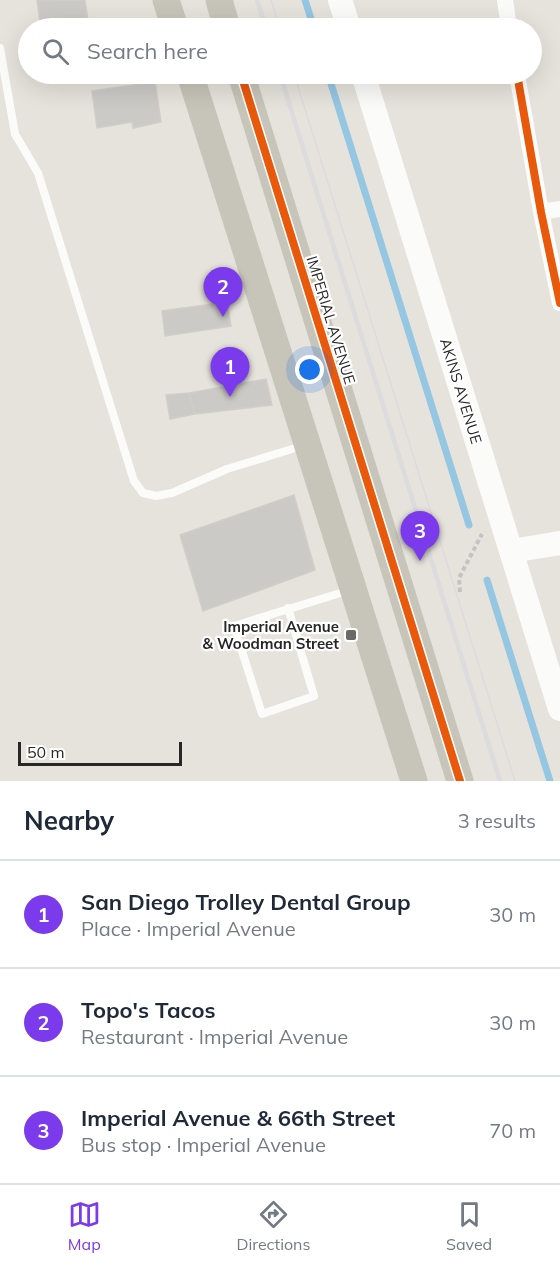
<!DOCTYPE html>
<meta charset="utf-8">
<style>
body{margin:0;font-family:Mulish,sans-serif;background:#f6f6f7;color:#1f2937}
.scale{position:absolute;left:18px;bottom:15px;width:164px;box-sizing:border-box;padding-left:6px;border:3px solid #272727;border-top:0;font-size:16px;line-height:21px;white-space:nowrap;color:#272727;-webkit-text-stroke:4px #fff;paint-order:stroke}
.you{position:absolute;left:310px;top:370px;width:21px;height:21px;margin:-15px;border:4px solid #fff;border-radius:50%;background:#1a73e8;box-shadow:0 0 0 9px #1a73e833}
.badge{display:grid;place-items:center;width:39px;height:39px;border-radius:50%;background:#7c3aed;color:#fff;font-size:20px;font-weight:700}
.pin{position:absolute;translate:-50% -50px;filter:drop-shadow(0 2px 3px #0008)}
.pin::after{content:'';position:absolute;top:32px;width:21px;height:18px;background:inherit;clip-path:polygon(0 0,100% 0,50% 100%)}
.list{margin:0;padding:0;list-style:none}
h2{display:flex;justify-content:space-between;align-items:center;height:78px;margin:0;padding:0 24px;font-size:26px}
h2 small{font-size:20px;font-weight:400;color:#747a83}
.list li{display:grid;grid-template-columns:39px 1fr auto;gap:18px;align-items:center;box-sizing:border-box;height:108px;padding:0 24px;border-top:2px solid #e0e1e3}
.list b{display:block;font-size:22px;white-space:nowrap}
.list p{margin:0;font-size:20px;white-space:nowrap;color:#747a83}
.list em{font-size:20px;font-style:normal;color:#747a83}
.icon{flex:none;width:33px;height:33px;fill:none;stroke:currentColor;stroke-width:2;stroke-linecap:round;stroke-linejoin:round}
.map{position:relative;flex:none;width:560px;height:781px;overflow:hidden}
.search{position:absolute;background:#fff;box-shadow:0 6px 24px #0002;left:18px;right:18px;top:18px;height:66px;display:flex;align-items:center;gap:15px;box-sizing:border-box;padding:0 21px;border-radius:33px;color:#747a83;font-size:22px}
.sheet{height:402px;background:#fff}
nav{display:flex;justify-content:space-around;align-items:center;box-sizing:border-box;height:84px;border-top:2px solid #e0e1e3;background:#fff;font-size:16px;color:#747a83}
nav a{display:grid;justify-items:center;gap:3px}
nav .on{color:#7c3aed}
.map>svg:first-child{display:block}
</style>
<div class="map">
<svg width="560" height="781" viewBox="0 0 560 781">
<rect width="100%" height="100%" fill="#e6e3dc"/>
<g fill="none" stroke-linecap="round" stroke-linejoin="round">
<path stroke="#95c6e2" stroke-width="7" d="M305,0l9,28
M328,74l141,451
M487,580l63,201"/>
</g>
<path fill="#cccac6" stroke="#d0cec9" stroke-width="1.5" d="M37,0h48l4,28h-60l11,-6z
M40,74h50l-49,7z
M155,82l6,40 -28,6 -1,-6 -35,6 -5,-37z
M227,302l4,24 -66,10 -3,-25z
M266,379l6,26 -77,9 -6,-21z
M189,393l6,21 -25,5 -4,-24z
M294,495l21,75 -112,41 -23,-76z"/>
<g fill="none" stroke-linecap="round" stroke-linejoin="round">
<path stroke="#c4c3c2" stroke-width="4" stroke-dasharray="4.5 3" stroke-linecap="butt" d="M460,592l-1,-14 23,-44"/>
<path stroke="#fbfbfa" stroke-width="8" d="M0,48l15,86 23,39 96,308 9,12 13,3 16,-3 55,-24 78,-24
M288,608l26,88 -52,18 -28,-88 116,-36"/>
<path stroke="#fbfbfa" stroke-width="16" d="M505,0l4,28
M517,74l24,138 19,91
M541,212l19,-3"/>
<path stroke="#fbfbfa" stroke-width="24" d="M340,0l9,28
M363,74l197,635
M511,551l49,-8"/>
<path stroke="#c7c4b9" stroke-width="27" d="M166,0l9,28
M219,0l8,28
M190,74l224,707
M241,74l219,707"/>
<path stroke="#dcdbdd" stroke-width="1.5" d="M271,0l9,28
M294,74l221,707"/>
<path stroke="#dcdbdd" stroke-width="4.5" d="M257,0l9,28
M280,74l220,707"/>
<defs>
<path id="cycleway" d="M241,74l219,707
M517,74l24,138 19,91"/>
</defs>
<use href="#cycleway" stroke="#fff" stroke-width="11"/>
<use href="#cycleway" stroke="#e8590c" stroke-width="8"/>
</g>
<rect fill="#6a6966" stroke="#fff" stroke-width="2" x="345" y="629" width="12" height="12" rx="3"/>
<g text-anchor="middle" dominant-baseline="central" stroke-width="4.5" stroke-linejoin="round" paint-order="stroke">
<g font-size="15" fill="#272727" stroke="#fff">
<text transform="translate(331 320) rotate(73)">IMPERIAL AVENUE</text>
<text transform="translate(461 391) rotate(73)">AKINS AVENUE</text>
</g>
<g font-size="15" font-weight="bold" fill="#272727" stroke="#fff" text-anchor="end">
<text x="339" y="626">Imperial Avenue<tspan x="339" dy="17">&amp; Woodman Street</tspan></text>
</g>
</g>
</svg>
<div class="scale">50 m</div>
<div class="you"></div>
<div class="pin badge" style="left:230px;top:397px">1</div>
<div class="pin badge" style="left:223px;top:317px">2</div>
<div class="pin badge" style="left:420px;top:561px">3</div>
<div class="search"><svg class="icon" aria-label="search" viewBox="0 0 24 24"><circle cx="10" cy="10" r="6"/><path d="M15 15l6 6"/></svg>Search here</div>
</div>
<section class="sheet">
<h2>Nearby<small>3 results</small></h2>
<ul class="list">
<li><span class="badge">1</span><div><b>San Diego Trolley Dental Group</b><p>Place · Imperial Avenue</p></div><em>30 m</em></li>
<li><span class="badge">2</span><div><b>Topo's Tacos</b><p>Restaurant · Imperial Avenue</p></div><em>30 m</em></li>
<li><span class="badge">3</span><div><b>Imperial Avenue &amp; 66th Street</b><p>Bus stop · Imperial Avenue</p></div><em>70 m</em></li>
</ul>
</section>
<nav>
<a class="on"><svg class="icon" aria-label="map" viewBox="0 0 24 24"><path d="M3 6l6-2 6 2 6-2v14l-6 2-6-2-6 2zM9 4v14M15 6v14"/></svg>Map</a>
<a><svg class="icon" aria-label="directions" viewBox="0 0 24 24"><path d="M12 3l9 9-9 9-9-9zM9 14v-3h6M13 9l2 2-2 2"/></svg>Directions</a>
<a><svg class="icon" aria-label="saved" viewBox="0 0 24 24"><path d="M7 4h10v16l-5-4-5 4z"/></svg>Saved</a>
</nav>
